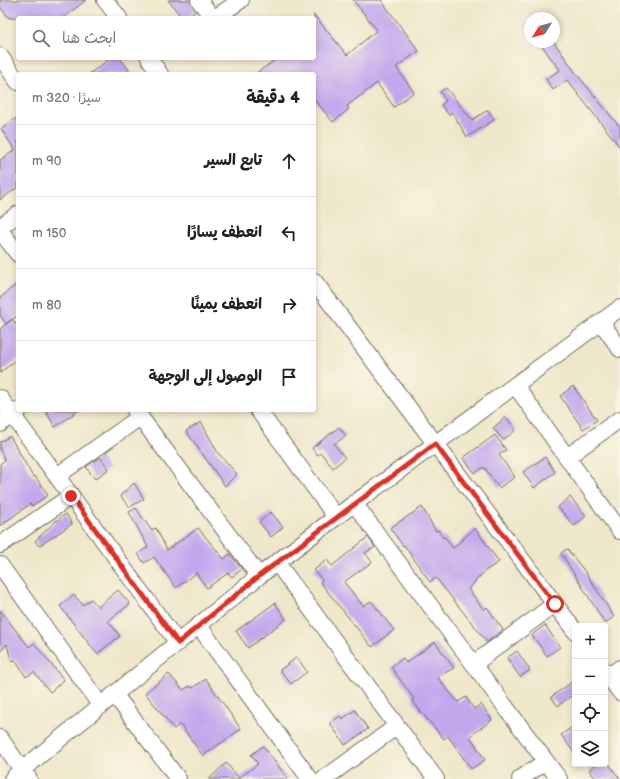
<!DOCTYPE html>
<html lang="ar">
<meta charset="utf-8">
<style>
body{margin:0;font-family:"Balsamiq Sans","Playpen Sans Arabic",sans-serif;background:#f2f2f2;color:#202124;direction:rtl}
.controls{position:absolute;right:12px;bottom:12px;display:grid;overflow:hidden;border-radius:4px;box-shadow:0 2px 6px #0003}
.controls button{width:36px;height:36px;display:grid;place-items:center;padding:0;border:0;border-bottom:1px solid #e0e0e0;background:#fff;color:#202124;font:20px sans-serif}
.compass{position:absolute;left:524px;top:12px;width:36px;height:36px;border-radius:50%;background:#fff;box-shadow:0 2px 6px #0003;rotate:233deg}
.stop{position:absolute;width:12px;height:12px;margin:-9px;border:3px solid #d93025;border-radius:50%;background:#fff}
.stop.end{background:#d93025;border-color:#fff;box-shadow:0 1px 4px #0008}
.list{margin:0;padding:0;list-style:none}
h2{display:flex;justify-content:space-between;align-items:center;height:52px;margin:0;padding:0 16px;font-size:17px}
h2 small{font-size:13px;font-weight:400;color:#757577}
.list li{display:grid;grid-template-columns:26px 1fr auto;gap:12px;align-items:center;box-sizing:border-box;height:72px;padding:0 16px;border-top:1px solid #e0e0e0}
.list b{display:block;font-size:15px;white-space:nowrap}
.list em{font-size:13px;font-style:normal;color:#757577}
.icon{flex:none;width:22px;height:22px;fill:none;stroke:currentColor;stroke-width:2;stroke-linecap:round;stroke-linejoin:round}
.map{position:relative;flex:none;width:620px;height:779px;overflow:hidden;direction:ltr}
.search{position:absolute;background:#fff;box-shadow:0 2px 6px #0003;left:16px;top:16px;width:300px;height:44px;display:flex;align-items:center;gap:10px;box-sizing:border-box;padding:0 14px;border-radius:4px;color:#757577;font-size:15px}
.panel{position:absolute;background:#fff;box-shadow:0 2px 6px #0003;left:16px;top:72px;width:300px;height:340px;border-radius:4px;direction:rtl}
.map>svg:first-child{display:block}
</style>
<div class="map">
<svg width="620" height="779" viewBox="0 0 620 779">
<rect width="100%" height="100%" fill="#fcf5e5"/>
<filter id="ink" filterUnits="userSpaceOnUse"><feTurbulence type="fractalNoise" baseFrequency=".025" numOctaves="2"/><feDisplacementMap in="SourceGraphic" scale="8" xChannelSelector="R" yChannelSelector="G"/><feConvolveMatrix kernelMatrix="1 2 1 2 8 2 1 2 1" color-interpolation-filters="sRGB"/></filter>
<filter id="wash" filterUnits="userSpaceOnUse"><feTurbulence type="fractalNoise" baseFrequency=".012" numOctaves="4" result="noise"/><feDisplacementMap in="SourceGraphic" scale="16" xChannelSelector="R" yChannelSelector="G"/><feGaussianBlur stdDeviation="0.9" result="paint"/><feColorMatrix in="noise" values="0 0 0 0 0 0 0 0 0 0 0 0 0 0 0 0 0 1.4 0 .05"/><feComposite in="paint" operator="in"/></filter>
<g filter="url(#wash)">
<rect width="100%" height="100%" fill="#efe7ca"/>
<g id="blocks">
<path fill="#c2a7ed" d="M0,0h86l-23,18h-54l-9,-11z
M168,0h22l6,11 -9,7h-5z
M353,0h28l38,51 -23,16 18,25 -20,15 -17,-24 -30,23 2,3 -16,13 -19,-23v-25h-59l23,-16h36v-43l33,40 30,-25z
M547,42h7l21,30 45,55v20l-53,-67 -14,10 -7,-11 14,-9 -18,-24z
M111,58h9l12,16h-43z
M446,88l26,32 16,-10 6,10 -27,17 -15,-25 -3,3 -8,-10 5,-4 -6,-9z
M18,117v70l-18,13v-40l15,-10 -14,-21z
M18,283v32l-12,9 -6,-9v-17z
M12,319l6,8v31l-18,15v-44z
M573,386l24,34 -14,9 -23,-33z
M45,410h34l-24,17z
M506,417l10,13 -13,10 -10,-12z
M201,422l17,31 19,21 -12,12 -39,-55z
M339,427l7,9 -12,8 11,14 -12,10 -12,-15 -4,2 -5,-7z
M495,435l11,15 -7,5 16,22 -16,11 -15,-21 -9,6 -12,-15z
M10,436l23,41 2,-1 13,19 -16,11 -2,-2 -30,22v-62l5,-4 -5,-10v-8z
M100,457l9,12 -14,10 -9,-12z
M545,457l10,15 -21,16 -11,-16z
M134,483l10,16 -14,8 -10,-11z
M570,497l16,19 -12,10 -16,-19z
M422,507l14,24 2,-1 5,8 2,-1 8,11 22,-20 24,34 -14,9 -17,18 16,21 3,-3 16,23 -16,12 -51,-64 -6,4 -26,-37 -1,1 -13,-18z
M136,508l15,22 5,-2 11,22 31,-22 26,31 6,-5 12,15 -10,8 -4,-4 -21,15 -11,-15 -20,15 -22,-31 -10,6 -6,-9 10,-7 -19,-35z
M271,512l12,15 -12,10 -12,-15z
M66,514l6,10 -33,22 -4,-5 21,-20z
M368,537l7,10 -10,6 7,9 -28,20 19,24 8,-5 23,29 -22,17 -52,-65 2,-2 -8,-10 13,-10 5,6z
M567,549l19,24 28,44 -9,6 -44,-70z
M118,590l12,14 -22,17 12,15 -23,18 -37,-48 14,-11 9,10 8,-6 7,8z
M275,603l11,16 -38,29 -12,-17z
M0,610l29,37 5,-4 30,37 -14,12 -16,-20 -8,5 -11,-17 -4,1 -4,-17 -7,8z
M545,625l15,22 -13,9 -15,-21z
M435,642l19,26 -17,9 21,25 8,-5 8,12 7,-5 11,16 -22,16 15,24 -14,9 -23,-33 -4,3 -23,-27 -9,-12 2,-1 -23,-32 12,-9 3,5z
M517,651l13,19 -10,7 -13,-19z
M297,657l10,15 -16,12 -11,-14z
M169,674l14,16 7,-4 2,2 14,-9 35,50 -38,27 -23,-32 -6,5 -29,-36z
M575,680v13l-17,13 -7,-9z
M355,710l13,19 -23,16 -15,-22 10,-7 2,3z
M575,725v29l-14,-19z
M263,746l25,33h-79l17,-16 13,15 19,-14 -7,-9z
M597,764h12l11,15h-24l-7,-9z"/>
</g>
</g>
<g filter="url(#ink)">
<use href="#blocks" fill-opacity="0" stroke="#706d63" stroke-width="1"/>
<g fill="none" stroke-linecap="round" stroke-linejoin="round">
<defs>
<path id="minor" d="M105,0l14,18
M199,0l14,18
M215,18l26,-18
M0,56l18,26
M149,58l11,16
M0,227l18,-13
M0,230l18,24
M314,281l261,350
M601,322l19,27
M515,385l105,146
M0,398l178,245
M135,410l124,166
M258,410l78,107
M0,424l19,-14
M567,457l53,-38
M57,476l83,-59
M354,503l205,276
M0,545l71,-49
M277,563l159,216
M0,565l101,141
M199,626l111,153
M475,663l80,-59
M605,671l15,21
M609,676l11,-8
M115,695l63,84
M0,738l22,32 237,-194 77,-59 284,-209
M12,779l10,-9 7,9
M324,779l73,-53
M520,779l26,-18"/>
</defs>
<use href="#minor" stroke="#706d63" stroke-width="18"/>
<use href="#minor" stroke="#fff" stroke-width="16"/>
</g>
</g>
<g fill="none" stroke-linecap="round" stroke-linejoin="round" filter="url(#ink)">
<path stroke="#d93025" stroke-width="5" d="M71,496l107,147 81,-67 176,-132 120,160"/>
</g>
</svg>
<div class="controls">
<button>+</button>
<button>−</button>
<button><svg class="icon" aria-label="locate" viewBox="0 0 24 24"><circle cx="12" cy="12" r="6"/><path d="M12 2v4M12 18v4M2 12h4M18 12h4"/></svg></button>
<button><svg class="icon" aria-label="layers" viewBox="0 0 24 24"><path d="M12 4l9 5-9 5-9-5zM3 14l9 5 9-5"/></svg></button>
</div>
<svg class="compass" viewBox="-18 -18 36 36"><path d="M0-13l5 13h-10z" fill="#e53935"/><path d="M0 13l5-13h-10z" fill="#757577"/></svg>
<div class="stop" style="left:555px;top:604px"></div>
<div class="stop end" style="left:71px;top:496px"></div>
<div class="search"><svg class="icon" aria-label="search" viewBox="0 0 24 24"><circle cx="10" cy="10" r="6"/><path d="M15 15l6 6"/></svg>ابحث هنا</div>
<section class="panel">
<h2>4 دقيقة<small>سيرًا · 320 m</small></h2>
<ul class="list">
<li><svg class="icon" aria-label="ahead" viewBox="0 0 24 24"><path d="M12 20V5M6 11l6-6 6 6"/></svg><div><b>تابع السير</b></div><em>90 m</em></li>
<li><svg class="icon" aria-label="left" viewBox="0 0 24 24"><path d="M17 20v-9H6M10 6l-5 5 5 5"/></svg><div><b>انعطف يسارًا</b></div><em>150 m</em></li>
<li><svg class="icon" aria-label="right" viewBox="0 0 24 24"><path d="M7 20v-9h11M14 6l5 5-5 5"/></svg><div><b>انعطف يمينًا</b></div><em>80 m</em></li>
<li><svg class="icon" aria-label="arrive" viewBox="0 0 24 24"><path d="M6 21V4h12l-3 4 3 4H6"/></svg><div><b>الوصول إلى الوجهة</b></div></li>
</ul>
</section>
</div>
